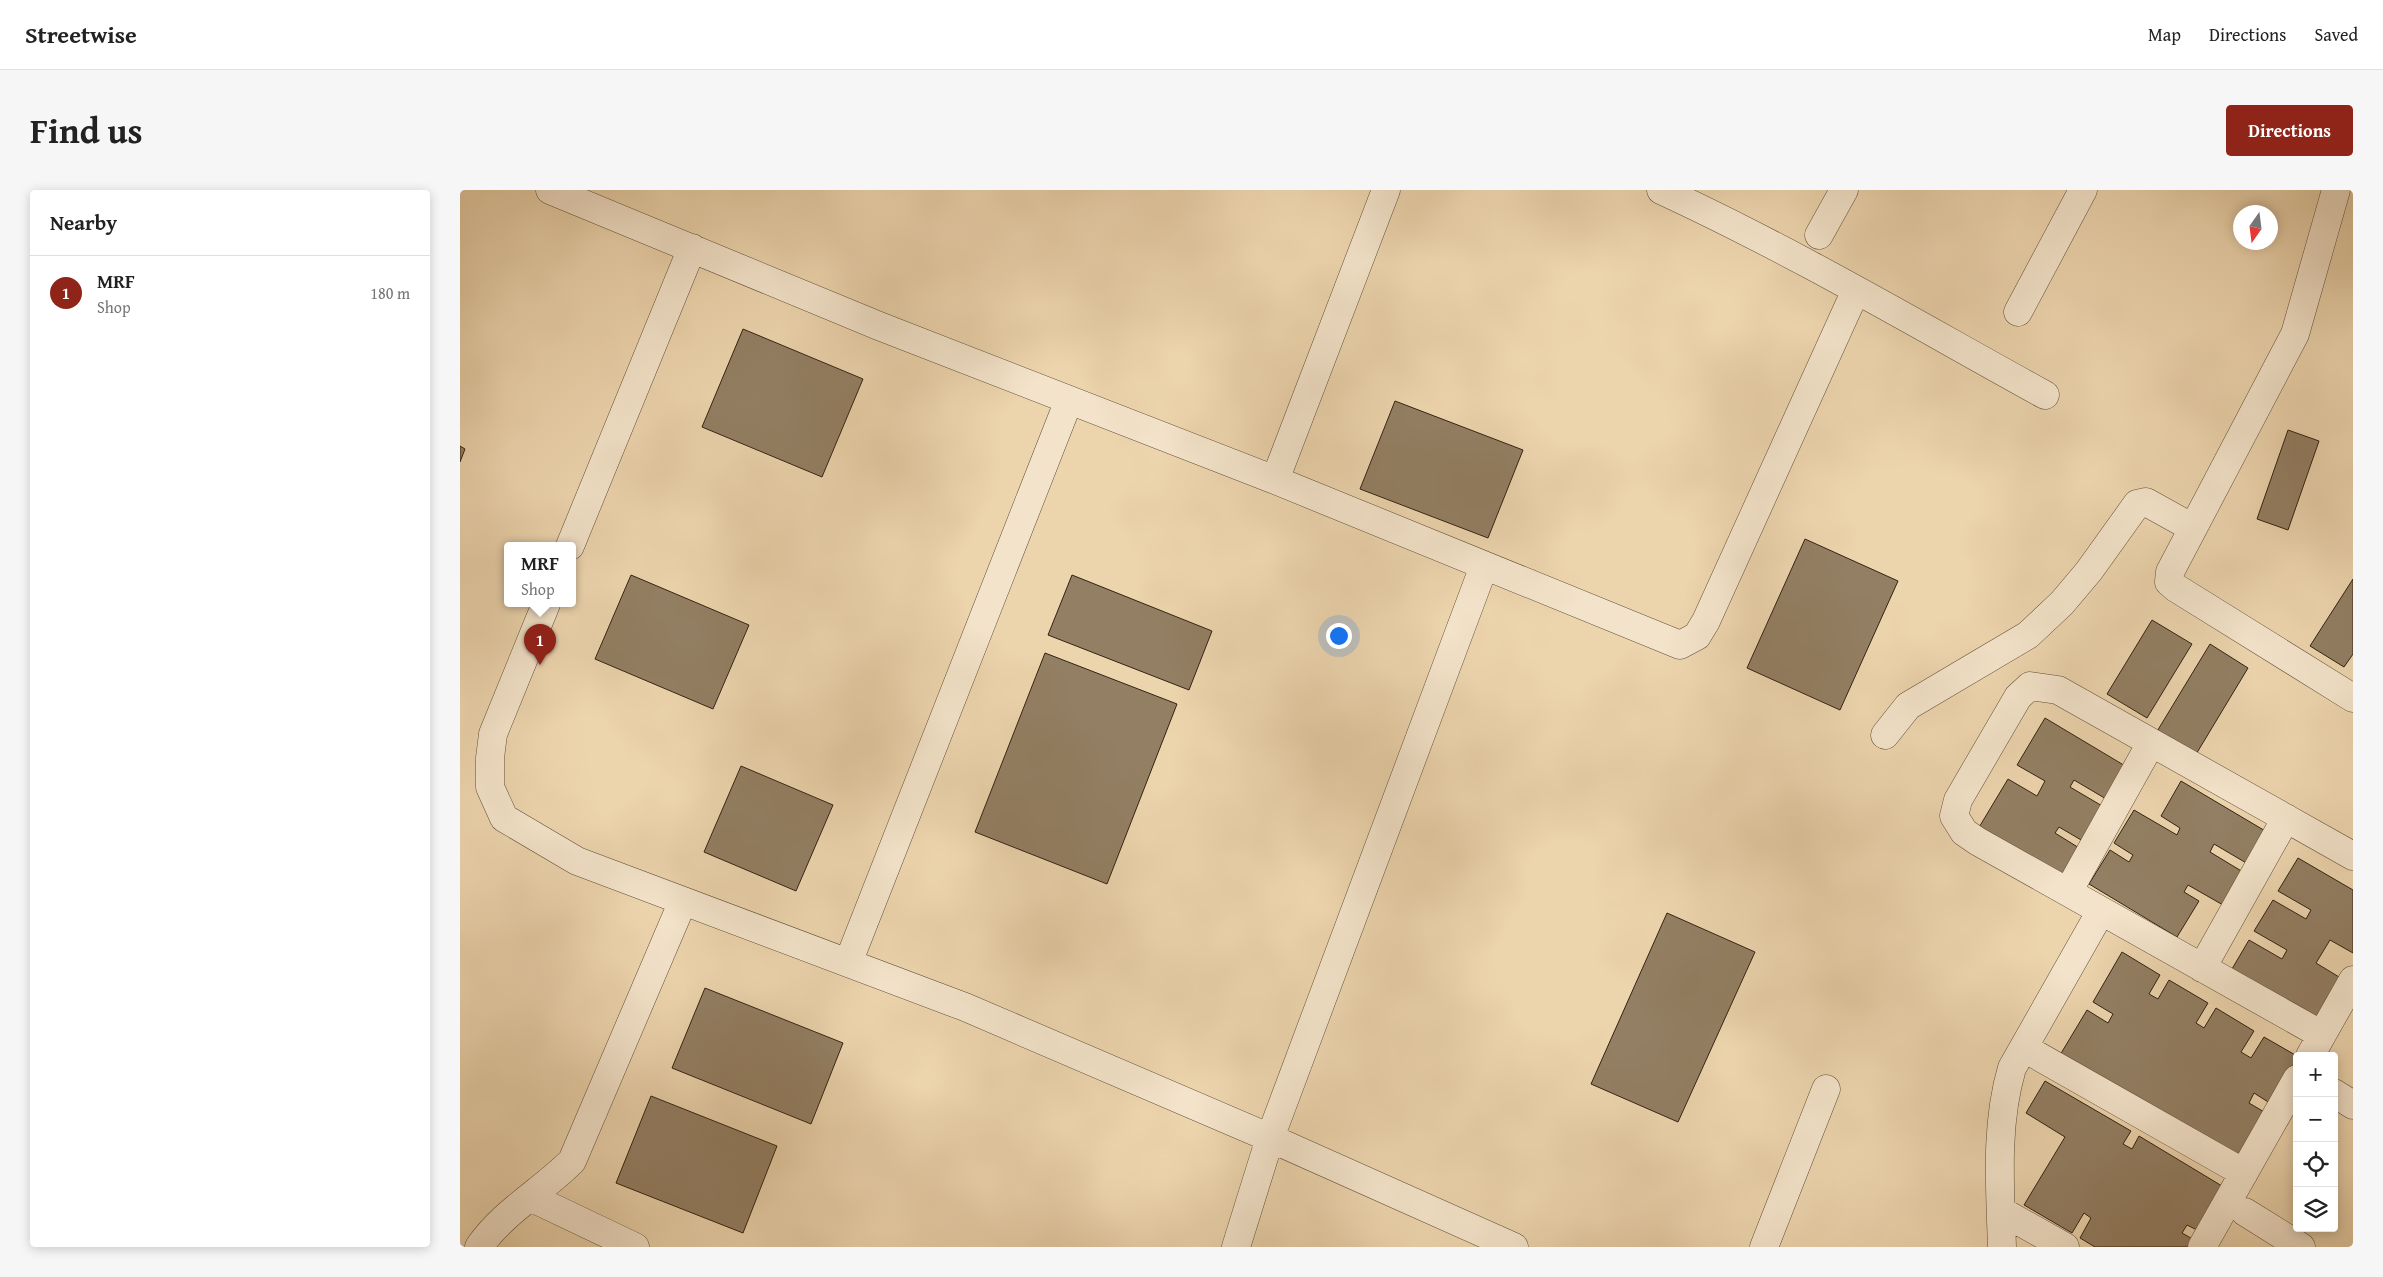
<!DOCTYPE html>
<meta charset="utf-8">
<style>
body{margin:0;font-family:"Gentium Book Plus",serif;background:#f6f6f6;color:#222}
.controls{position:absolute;right:15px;bottom:15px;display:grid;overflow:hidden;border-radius:5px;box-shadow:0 2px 12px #0003}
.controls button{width:45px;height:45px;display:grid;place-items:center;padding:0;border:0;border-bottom:1px solid #e0e0e0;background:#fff;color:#222;font:25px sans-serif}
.compass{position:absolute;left:1773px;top:15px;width:45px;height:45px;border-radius:50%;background:#fff;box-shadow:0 2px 12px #0003;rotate:194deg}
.you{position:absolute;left:878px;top:445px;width:18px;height:18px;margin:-12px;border:4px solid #fff;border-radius:50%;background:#1a73e8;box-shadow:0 0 0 8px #1a73e833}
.badge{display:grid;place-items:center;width:32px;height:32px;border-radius:50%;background:#8f2418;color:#fff;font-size:16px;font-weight:700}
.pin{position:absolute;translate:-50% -41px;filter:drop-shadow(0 1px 2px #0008)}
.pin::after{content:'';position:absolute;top:26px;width:18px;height:15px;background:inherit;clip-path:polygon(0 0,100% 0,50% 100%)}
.popup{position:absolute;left:44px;top:352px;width:72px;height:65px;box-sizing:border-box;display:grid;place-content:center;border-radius:5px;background:#fff;filter:drop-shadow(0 1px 4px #0005);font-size:16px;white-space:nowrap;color:#767676}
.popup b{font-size:19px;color:#222}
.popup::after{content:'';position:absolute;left:50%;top:100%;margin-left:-10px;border:10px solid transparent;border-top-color:#fff}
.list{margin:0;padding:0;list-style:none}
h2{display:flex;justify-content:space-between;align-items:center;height:65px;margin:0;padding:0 20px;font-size:21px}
h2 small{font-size:16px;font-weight:400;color:#767676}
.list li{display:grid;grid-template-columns:32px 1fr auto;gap:15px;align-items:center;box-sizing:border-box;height:75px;padding:0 20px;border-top:1px solid #e0e0e0}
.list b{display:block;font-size:19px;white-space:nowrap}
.list p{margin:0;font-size:16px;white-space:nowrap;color:#767676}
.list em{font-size:16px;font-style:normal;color:#767676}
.icon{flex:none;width:28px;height:28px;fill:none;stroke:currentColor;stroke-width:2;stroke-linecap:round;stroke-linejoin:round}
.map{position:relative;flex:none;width:1893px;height:1057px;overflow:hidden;border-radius:5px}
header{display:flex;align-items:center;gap:30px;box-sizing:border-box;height:70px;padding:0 25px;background:#fff;border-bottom:1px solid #e0e0e0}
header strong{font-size:24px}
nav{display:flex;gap:28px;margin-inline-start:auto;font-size:18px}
.intro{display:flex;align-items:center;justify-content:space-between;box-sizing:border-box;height:120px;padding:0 30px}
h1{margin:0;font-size:35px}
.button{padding:12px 22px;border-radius:5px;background:#8f2418;color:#fff;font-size:18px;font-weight:700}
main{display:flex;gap:30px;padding:0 30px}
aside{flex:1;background:#fff;border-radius:5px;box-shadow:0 2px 12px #0003}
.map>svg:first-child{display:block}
</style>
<header>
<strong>Streetwise</strong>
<nav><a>Map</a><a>Directions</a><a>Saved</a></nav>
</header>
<div class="intro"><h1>Find us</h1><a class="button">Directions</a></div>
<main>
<aside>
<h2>Nearby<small></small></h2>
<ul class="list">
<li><span class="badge">1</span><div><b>MRF</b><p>Shop</p></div><em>180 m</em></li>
</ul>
</aside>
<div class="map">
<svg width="1893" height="1057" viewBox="0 0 1893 1057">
<rect width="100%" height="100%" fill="#ecd4ad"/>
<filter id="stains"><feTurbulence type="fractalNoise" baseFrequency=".004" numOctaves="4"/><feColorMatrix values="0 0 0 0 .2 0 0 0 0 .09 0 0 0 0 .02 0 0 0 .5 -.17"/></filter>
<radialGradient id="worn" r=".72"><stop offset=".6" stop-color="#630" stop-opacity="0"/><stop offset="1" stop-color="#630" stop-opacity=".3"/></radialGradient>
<path fill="#937f63" stroke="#322312" d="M283,139l120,50 -41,98 -120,-50z
M935,211l128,49 -35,88 -128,-49z
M1828,240l31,11 -31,89 -31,-11z
M0,256l5,3 -5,13z
M1345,349l93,42 -58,129 -93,-42z
M171,385l118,50 -36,84 -118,-50z
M612,385l140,56 -23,59 -141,-55z
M1893,389v75l-9,13 -34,-21z
M1692,430l40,24 -45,74 -40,-24z
M1750,454l38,24 -53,88 -39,-23z
M585,463l132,51 -70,180 -132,-52z
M1585,528l87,52 -19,33 -39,-23 -4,7 39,23 -21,34 -29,-17 -4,6 29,18 -18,30 -88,-52 30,-50 29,17 8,-15 -28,-16z
M281,576l92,39 -37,86 -92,-39z
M1721,591l86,51 -19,32 -34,-20 -4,8 33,20 -20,33 -35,-20 -4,7 15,9 -22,36 -88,-53 21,-34 19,12 4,-7 -19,-12 20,-33 43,25 3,-7 -19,-12z
M1838,668l55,32v63l-23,-13 -14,23 28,17 -28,46 -87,-52 20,-34 33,19 5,-9 -33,-19 19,-31 33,19 5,-9 -33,-19z
M1207,723l88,39 -77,170 -87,-38z
M1662,762l38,23 -11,19 9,5 11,-19 39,23 -12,20 8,5 12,-20 38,23 -13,21 10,6 13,-21 33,19v17l-21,34 -22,-14 -5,10 22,13 -29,48 -182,-109 27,-45 21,13 5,-9 -20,-12z
M245,798l138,55 -32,81 -139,-56z
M1585,891l86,50 -8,13 9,5 7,-13 88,53 -26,43 -14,-7 -5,8 14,8 -4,6h-97l-15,-9 11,-20 -7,-5 -12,20 -48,-28 41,-68 -39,-24z
M191,906l126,50 -34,87 -127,-50z"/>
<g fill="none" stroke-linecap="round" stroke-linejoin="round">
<defs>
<path id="minor" d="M90,0l329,136 396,154 405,165 17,-9 9,-15 150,-331
M1201,0c132,61 257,135 384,205
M1876,0l-41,144 -125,238 -1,10 7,6 177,110
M1359,45l25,-45
M1558,122l65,-122
M815,290l111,-290
M110,356l122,-298
M86,414l-53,130 -3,24v29l14,31 73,43 388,146 305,131 244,109
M1425,545l23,-29 120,-71 34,-32 27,-32 48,-67 9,-2 47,26
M1608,702l83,-149
M388,773l221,-563
M1742,778l84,-150
M1862,845l-345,-194 -13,-9 -10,-16 4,-16 60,-103 12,-11 28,4 295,166
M1564,858l220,125
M1850,866l43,-76
M1874,903l19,12
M70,1007l105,50
M1541,1021l64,36
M1785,1022l56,35
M19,1057c24,-35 63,-56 93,-86l111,-260
M776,1057l34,-109 214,-572
M1304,1057l62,-158
M1542,1057c-2,-60 -7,-122 10,-179l89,-157
M1742,1057l95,-168"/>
</defs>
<use href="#minor" stroke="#604f39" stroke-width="29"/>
<use href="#minor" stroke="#f3e3ca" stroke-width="28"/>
</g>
<rect width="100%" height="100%" filter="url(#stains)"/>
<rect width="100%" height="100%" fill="url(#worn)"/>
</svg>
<div class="controls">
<button>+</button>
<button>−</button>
<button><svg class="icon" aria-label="locate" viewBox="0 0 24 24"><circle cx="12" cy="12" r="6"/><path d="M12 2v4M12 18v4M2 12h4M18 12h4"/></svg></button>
<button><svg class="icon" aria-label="layers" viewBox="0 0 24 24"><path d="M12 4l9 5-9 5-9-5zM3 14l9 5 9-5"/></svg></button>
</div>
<svg class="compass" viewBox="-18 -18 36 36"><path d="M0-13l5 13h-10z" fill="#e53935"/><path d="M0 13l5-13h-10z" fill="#767676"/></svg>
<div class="you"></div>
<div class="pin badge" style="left:80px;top:475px">1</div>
<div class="popup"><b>MRF</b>Shop</div>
</div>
</main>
